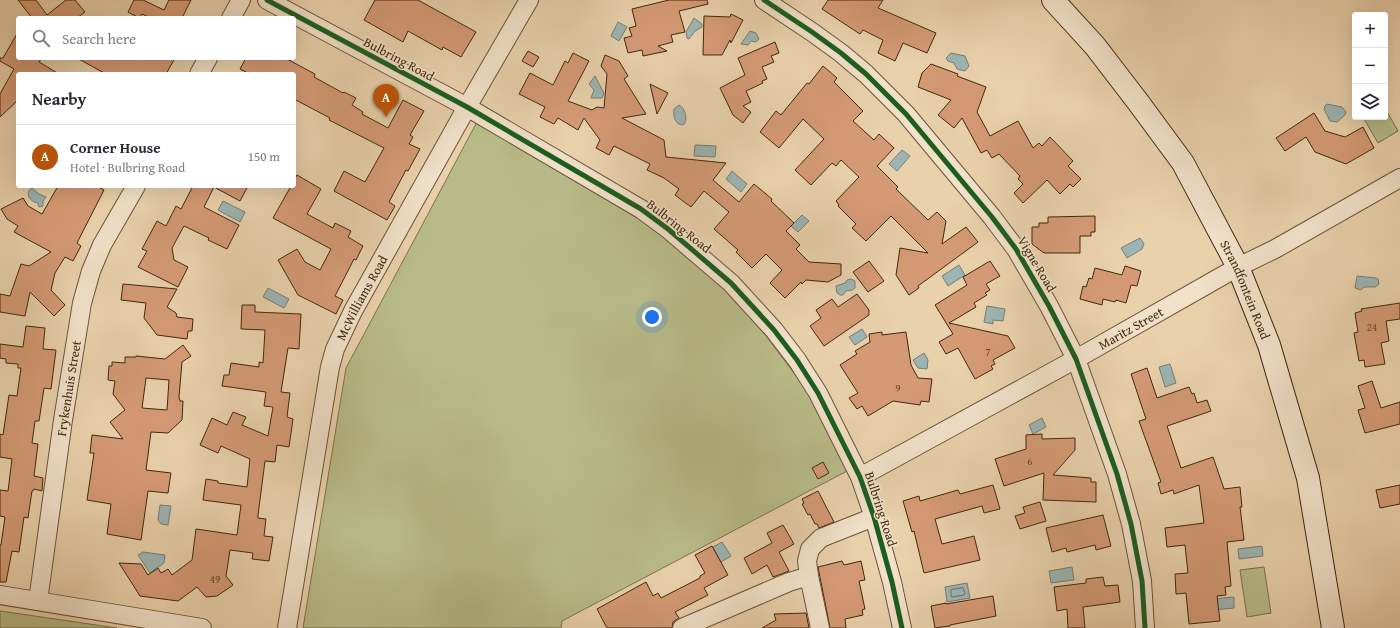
<!DOCTYPE html>
<meta charset="utf-8">
<style>
body{margin:0;font-family:"Gentium Book Plus",serif;background:#f7f7f7;color:#2b2b33}
.controls{position:absolute;right:12px;top:12px;display:grid;overflow:hidden;border-radius:4px;box-shadow:0 4px 16px #0002}
.controls button{width:36px;height:36px;display:grid;place-items:center;padding:0;border:0;border-bottom:1px solid #e1e1e2;background:#fff;color:#2b2b33;font:20px sans-serif}
.you{position:absolute;left:652px;top:317px;width:14px;height:14px;margin:-10px;border:3px solid #fff;border-radius:50%;background:#1a73e8;box-shadow:0 0 0 6px #1a73e833}
.badge{display:grid;place-items:center;width:26px;height:26px;border-radius:50%;background:#b45309;color:#fff;font-size:13px;font-weight:700}
.pin{position:absolute;translate:-50% -33px;filter:drop-shadow(0 1px 2px #0008)}
.pin::after{content:'';position:absolute;top:21px;width:14px;height:12px;background:inherit;clip-path:polygon(0 0,100% 0,50% 100%)}
.list{margin:0;padding:0;list-style:none}
h2{display:flex;justify-content:space-between;align-items:center;height:52px;margin:0;padding:0 16px;font-size:17px}
h2 small{font-size:13px;font-weight:400;color:#7c7c81}
.list li{display:grid;grid-template-columns:26px 1fr auto;gap:12px;align-items:center;box-sizing:border-box;height:64px;padding:0 16px;border-top:1px solid #e1e1e2}
.list b{display:block;font-size:15px;white-space:nowrap}
.list p{margin:0;font-size:13px;white-space:nowrap;color:#7c7c81}
.list em{font-size:13px;font-style:normal;color:#7c7c81}
.icon{flex:none;width:22px;height:22px;fill:none;stroke:currentColor;stroke-width:2;stroke-linecap:round;stroke-linejoin:round}
.map{position:relative;flex:none;width:1400px;height:628px;overflow:hidden}
.search{position:absolute;background:#fff;box-shadow:0 4px 16px #0002;left:16px;top:16px;width:280px;height:44px;display:flex;align-items:center;gap:10px;box-sizing:border-box;padding:0 14px;border-radius:4px;color:#7c7c81;font-size:15px}
.panel{position:absolute;background:#fff;box-shadow:0 4px 16px #0002;left:16px;top:72px;width:280px;height:116px;border-radius:4px}
.map>svg:first-child{display:block}
</style>
<div class="map">
<svg width="1400" height="628" viewBox="0 0 1400 628">
<rect width="100%" height="100%" fill="#e9d1ac"/>
<filter id="stains"><feTurbulence type="fractalNoise" baseFrequency=".005" numOctaves="4"/><feColorMatrix values="0 0 0 0 .2 0 0 0 0 .09 0 0 0 0 .02 0 0 0 .5 -.17"/></filter>
<radialGradient id="worn" r=".72"><stop offset=".6" stop-color="#630" stop-opacity="0"/><stop offset="1" stop-color="#630" stop-opacity=".3"/></radialGradient>
<path fill="#b8bb89" stroke="#7c714b" d="M1385,108l13,23 -20,12 -15,-26h22z
M478,120l169,104 34,25 41,35 35,40 58,77 34,69 -287,151 -1,7h-258l43,-260z
M1264,567l7,46 -24,4 -7,-47z
M0,611l117,17h-117z"/>
<path fill="#9cb5b4" stroke="#787c71" d="M694,18l8,6v3l-7,4 -6,8 -2,-1 -1,-6z
M618,22l9,5 -8,14 -8,-5z
M750,31l6,2 3,6 -3,3 -5,-1 -3,4 -7,-1z
M951,53l14,3 4,10 -4,5 -8,-2 -3,-6 -6,-2 -2,-3z
M595,76l9,17 -2,5h-11l3,-8 -5,-6z
M1327,104l15,3 4,5 -1,3 -8,7 -7,-1 -6,-12 1,-3z
M679,105c6,3 8,12 6,18l-2,2c-8,0 -10,-9 -9,-16z
M695,145l21,1 -1,11 -21,-1z
M902,150l8,6 -13,15 -8,-7z
M732,171l15,13 -6,8 -15,-13z
M32,188l7,6 7,3 -3,4v5l-4,1 -1,-4c-8,-1 -14,-10 -6,-15z
M223,201l22,11 -5,10 -22,-12z
M802,215l7,6 -11,11 -7,-6z
M1140,238l4,6 -2,5 -15,9 -6,-10z
M959,265l6,10 -17,11 -6,-10z
M1357,276l19,2 2,1 1,5 -4,3h-11l-3,3 -6,-2z
M851,279l4,2v7l-3,2 -6,1 -3,4h-3l-3,-2 -1,-7 9,-3 2,-3z
M268,288l21,11 -5,9 -21,-11z
M987,306l18,3 -2,12 -10,-1v4l-9,-2z
M862,329l5,8 -12,8 -6,-8z
M924,353l4,7 -1,9 -9,-1 -5,-8z
M1170,364l6,19 -11,4 -6,-20z
M1042,418l4,9 -13,7 -4,-9z
M160,505l11,1 -3,19 -7,-1 -3,-4z
M722,542l9,14 -10,6 -8,-15z
M1262,546l1,10 -24,3 -1,-10z
M143,552l22,3 -1,8 -14,10 -12,-18z
M1072,567l2,13 -23,3 -2,-12z
M967,583l3,15 -23,4 -2,-15z
M1234,597v11l-22,2 -1,-11z"/>
<g fill="none" stroke-linecap="round" stroke-linejoin="round">
<path stroke="#6e6e60" stroke-width="1" d="M963,588l2,5 -1,2 -12,2 -1,-1v-6z"/>
</g>
<path fill="#d49a75" stroke="#41270d" fill-rule="evenodd" d="M18,0h18l11,15 19,-15h9l10,12 -8,6h-45z
M134,0h9l21,10 5,-10h22l-9,18h-31l-9,-4 -3,4 -11,-6z
M375,0h43l58,32 -15,25 -18,-10 -1,3 -34,-19 -5,11 -39,-22z
M669,0h38l1,4 -29,7 6,21 -14,3 2,7 -15,4 9,5 -24,5 -1,-6 -14,3 -4,-15 8,-2 -3,-8 7,-2 -4,-17z
M828,0h55l-5,8 58,25 -9,20 -24,-10 -8,18 -17,-8 5,-13 -20,-10 -3,4 -38,-25z
M731,14l12,6 -12,23 -1,-3 -8,15h-19l1,-39 26,1z
M18,32v26h24l-3,4 20,12h-41v26l-18,17v-23l14,-25 -14,-8v-3h3z
M775,42l4,11 -8,3 3,6 -12,5 5,12 -5,2 1,2 -17,8 5,11 -8,4 8,6 -8,11 -10,-8 -13,-27 25,-13 -7,-17z
M528,51l11,6 -6,10 -11,-6z
M573,53l16,8 -21,40 24,9 5,-3 7,1 3,-34 -6,-8 4,-11 14,6 9,15 -4,3 22,35 -24,4 42,22 2,17 60,6 -13,17 26,22 15,-18 18,15 -1,2 23,22 -8,8 14,14 -4,4 13,13 32,2v11l-13,7 -22,-2 -4,4 -1,-2 -16,16 -15,-15 12,-13 -16,-16 -14,14 -16,-16 2,-2 -24,-21 15,-17 -25,-21 -13,16 -16,-12 4,-6 -15,-11 -17,-8 3,-6 -36,-18 -5,9 -13,-7 4,-8 -16,-22 -6,12 -20,-12 -4,6 -14,-7 5,-10 -26,-13 11,-21 23,12 12,-24 3,2z
M77,58h98l-9,16h-60z
M246,58h39l30,16 -1,3 29,16 1,-1 12,6 -4,7 11,7 -1,2 26,14 15,-28 21,11 -14,24 3,2 -4,7 11,5 -12,22 -2,-1 -17,32 6,4 -8,14 -53,-29 10,-20 21,11 19,-34 -55,-28 1,-2 -36,-19v-25h-44l-10,-5z
M931,64l27,10 -1,2 29,11 -9,25 13,24 28,-15 15,27 6,-5 3,3 8,-9 23,24 -5,5 13,13 -8,8 -3,-3 -10,10 -13,-14 -24,23 -9,-10 9,-9 -5,-5 2,-3 -21,-22 -7,4 -5,-8 -6,3 -19,-35 -8,10 -16,-13 13,-15 -33,-13 4,-14z
M823,66l14,12 -3,4 29,29 -10,10 21,19 5,-6 15,14 -17,18 21,21 -2,2 32,31 9,-8 9,9 -4,23 24,-17 12,15 -60,44 1,2 -10,7 -13,-20 4,-27 28,5 -37,-37 -25,25 -14,-13 4,-4 -18,-18 1,-1 -3,-4 23,-24 -18,-17 -5,6 -4,-3 -21,22 -16,-15 29,-31 -21,-20 -24,29 -19,-16 16,-21 5,4 26,-32 2,1z
M650,84l18,9 -11,21z
M1314,113l11,18 20,6 18,-10 11,21 -28,16 -31,-12 -9,-15 -21,14 -9,-13z
M297,175l24,14 -14,25 26,14 2,-5 16,8 -3,6 15,9 -7,14 -2,-1 -19,37 8,4 -7,14 -38,-19 -20,-35 19,-11 8,13 15,8 11,-21 -58,-31 18,-32h3v-6z
M58,186h39l7,4 -27,53 4,3 -8,15 -8,-4 -10,16 -4,17 14,15 -11,11 -24,-24 -5,24 -25,-4v-18l10,2 11,-32 8,2 22,-14 -37,-20 4,-6 -11,-7 -6,-10 22,-11 5,8 14,8z
M193,186h55l-8,15 -26,-14 -10,20 35,18 -12,24 -19,-9 1,-2 -25,-12 -12,22 2,12 14,7 -10,20 -40,-20 9,-16 -5,-2 15,-28 9,5 10,-20 5,3z
M1095,216v16h-4v4h-11v17h-36l-12,-9v-17h7v-4h9v-6z
M869,261l15,20 -16,11 -15,-20z
M990,261l10,15 -14,8 4,6 -5,3 2,2 -13,8 2,4 -27,16 59,13 7,12 -22,12 2,4 -4,2 2,3 -18,10 -17,-31 -12,6 -7,-12 14,-8 -18,-29 32,-20 -4,-8z
M1125,266l16,5 -4,15 -6,-1 -5,18 -10,-3 -1,2 -12,-3 -1,6 -22,-6 3,-13 3,1 3,-9 3,1 3,-11 27,7z
M123,284l54,5 -10,18 9,6 1,4 16,2 -1,12h-4l-1,8 -30,-4 -13,-17 2,-15 -25,-3z
M857,294l12,16v5l-45,31 -14,-20 11,-8 -5,-8 16,-11 6,8z
M1400,303v16l-14,2 3,20 -8,2 4,21 -20,3 -1,-7 -5,1 -5,-28 4,-1 -3,-19 7,-2 -1,-2z
M242,305h13v7l46,2 -2,35 -11,-1 -7,44 9,1 -3,24 6,2 -4,28 -12,-2 -2,17 -10,-1 -7,54v3l8,1 -2,17 9,1 -4,24 -17,-2 1,-6 -23,-3 -4,26 7,9 -16,11 -11,1 -9,-10 -19,14 -38,-5 -21,-33 22,1 7,11 10,-7 3,5 7,-4 4,6 20,-15 4,-31 41,6 4,-30 -38,-5 3,-21 12,2v2l29,4 3,-28 -29,-13 -3,7 -18,-8 12,-27 15,7 6,-13 13,5 -4,8 26,11 5,-29 -9,-1 2,-14 -44,-6 2,-11h5l2,-12 28,4v-5l4,1 2,-33 -24,-1z
M26,326l19,2 -2,21 13,1 -5,39 -7,-1 -5,33h-4l-3,22 6,1 -4,32 9,2 -1,13 -8,-2 -1,2h-1l-4,27 -4,-1 -5,35 -7,-1 -6,31h-6v-37h1l4,-28 -5,-1v-26l8,1 4,-32 -12,-2v-23l3,1 6,-40 8,1 4,-28h-3v-4l-12,-1v-4l-6,-1v-14l23,3z
M882,332v3l24,-3 5,33 7,13 14,1 -3,23 -8,-1 -1,4 -27,-4 -25,15 -6,-10 -5,3 -8,-11 9,-5 -18,-28 17,-11 -2,-3 15,-9 -1,-8z
M183,345l8,11 -9,6 -3,35 1,4h3l-1,19 -14,13 -17,-1 -5,38 25,3 -3,20 -20,-2 -7,49 -34,-6 4,-30 -24,-4 7,-47h-4l2,-18 31,4 -13,-17 15,-12 -12,-16 2,-13 -7,-1 1,-14h3v-4l13,1v-6h11v-1l29,3zM146,378l23,2 -2,30 -25,-2z
M1147,368l10,30 32,-11 3,7 2,-1 3,10 10,-3 4,11 -44,15 14,42 32,-11 11,32 16,-2 2,20h-2l4,33 -17,2 4,44 -6,1 1,8 -9,1 3,25 -31,3 -3,-31 -10,1 -1,-20 13,-1 -3,-28 -18,2 -2,-19 39,-5 -5,-38 -25,9 -1,-4 -12,4 -3,-11 3,-1 -22,-61 7,-2 -15,-45z
M1372,381l9,27 19,-6v22l-35,9 -7,-23 7,-2 -7,-22z
M1042,434v5l33,-1v12l-22,25 38,3v4h5v20l-53,-2 1,-27 -40,13 -9,-27 31,-10v-14z
M823,462l6,11 -11,6 -6,-11z
M993,485l7,24 -16,4 -2,-7 -47,13 7,25 32,-8 6,24 -56,13 -10,-42 -2,1 -9,-31 16,-5 1,5 38,-11 2,4z
M1400,485v19l-20,4 -4,-18z
M818,491l16,31 -15,6 -2,-4h-2l-5,-10 -2,1 -6,-11 2,-1 -2,-4z
M1040,502l6,19 -26,8 -5,-13 10,-3 -2,-6z
M1103,515l8,31 -15,4 -1,-5 -28,7 -1,-4 -14,4 -6,-24z
M783,525l11,19 -15,8 10,19 -16,6 -6,-12 -15,9 -8,-16 28,-15 -5,-10z
M712,546l16,29 -24,13 4,7 -33,17 4,6 -6,4 -1,6h-65l-10,-19 49,-27 7,14 5,-3 3,5 39,-20v-2l5,-3 -10,-18z
M842,561l2,4 17,-4 4,19 -6,1 6,28 -3,1 1,5 -18,4 1,9h-16l-12,-61z
M1103,577l2,9 13,-1 2,17 -37,5 2,21h-17l-1,-19 -10,2 -3,-24 32,-4v-4z
M993,596l3,20 -46,9v1l-15,2 -4,-22 15,-3v1z
M806,613l3,15h-47l14,-8 -2,-6z"/>
<g fill="none" stroke-linecap="round" stroke-linejoin="round">
<defs>
<g id="street">
<path d="M267,0l200,107 174,102 27,20 63,54 43,47 23,30 21,33 42,84 14,40 18,65 10,46"/>
<path d="M764,0l48,32 29,21 25,21 40,40 86,103 24,32 33,57 27,53 41,115 14,50 11,57 3,47"/>
<path d="M231,18l10,-18"/>
<path d="M199,74l9,-16"/>
<path id="s1" d="M860,477l216,-118 162,-92 37,-18 125,-71"/>
<path d="M0,595l202,33"/>
<path id="s2" d="M38,601l25,-181 19,-117 9,-32 11,-26 34,-59"/>
<path id="s3" d="M287,628l43,-261 5,-18 18,-38 114,-204 62,-107"/>
<path d="M682,628l107,-46 20,-6"/>
<path d="M820,628l-11,-52 -2,-15 3,-12 11,-11 53,-21"/>
</g>
<g id="secondary">
<path id="s4" d="M1053,0l42,46 43,56 45,61 55,104 31,78 39,133 25,150"/>
</g>
</defs>
<use href="#street" stroke="#6b5235" stroke-width="20"/>
<use href="#secondary" stroke="#41270d" stroke-width="24"/>
<use href="#street" stroke="#f1e1c9" stroke-width="18"/>
<use href="#secondary" stroke="#f1e1c9" stroke-width="22"/>
<defs>
<path id="cycleway" d="M267,0l200,107 174,102 27,20 63,54 43,47 23,30 21,33 42,84 14,40 18,65 10,46
M764,0l48,32 29,21 25,21 40,40 86,103 24,32 33,57 27,53 41,115 14,50 11,57 3,47"/>
</defs>
<use href="#cycleway" stroke="#f1e1c9" stroke-width="8"/>
<use href="#cycleway" stroke="#1b5e20" stroke-width="5"/>
</g>
<g text-anchor="middle" dominant-baseline="central" stroke-width="3" stroke-linejoin="round" paint-order="stroke">
<g font-size="11" fill="#664427">
<text x="1372" y="327">24</text>
<text x="988" y="351">7</text>
<text x="898" y="388">9</text>
<text x="1030" y="461">6</text>
<text x="215" y="579">49</text>
</g>
<g font-size="13" fill="#41270d" stroke="#f1e1c9">
<text transform="translate(399 59) rotate(28)">Bulbring Road</text>
<text transform="translate(679 226) rotate(38)">Bulbring Road</text>
<text transform="translate(1037 264) rotate(59)">Vigne Road</text>
<text stroke="none"><textPath href="#s4" startOffset="350">Strandfontein Road</textPath></text>
<text stroke="none"><textPath href="#s3" startOffset="341">McWilliams Road</textPath></text>
<text stroke="none"><textPath href="#s1" startOffset="309">Maritz Street</textPath></text>
<text stroke="none"><textPath href="#s2" startOffset="215">Frykenhuis Street</textPath></text>
<text transform="translate(881 509) rotate(72)">Bulbring Road</text>
</g>
</g>
<rect width="100%" height="100%" filter="url(#stains)"/>
<rect width="100%" height="100%" fill="url(#worn)"/>
</svg>
<div class="controls">
<button>+</button>
<button>−</button>
<button><svg class="icon" aria-label="layers" viewBox="0 0 24 24"><path d="M12 4l9 5-9 5-9-5zM3 14l9 5 9-5"/></svg></button>
</div>
<div class="you"></div>
<div class="pin badge" style="left:386px;top:117px">A</div>
<div class="search"><svg class="icon" aria-label="search" viewBox="0 0 24 24"><circle cx="10" cy="10" r="6"/><path d="M15 15l6 6"/></svg>Search here</div>
<section class="panel">
<h2>Nearby<small></small></h2>
<ul class="list">
<li><span class="badge">A</span><div><b>Corner House</b><p>Hotel · Bulbring Road</p></div><em>150 m</em></li>
</ul>
</section>
</div>
